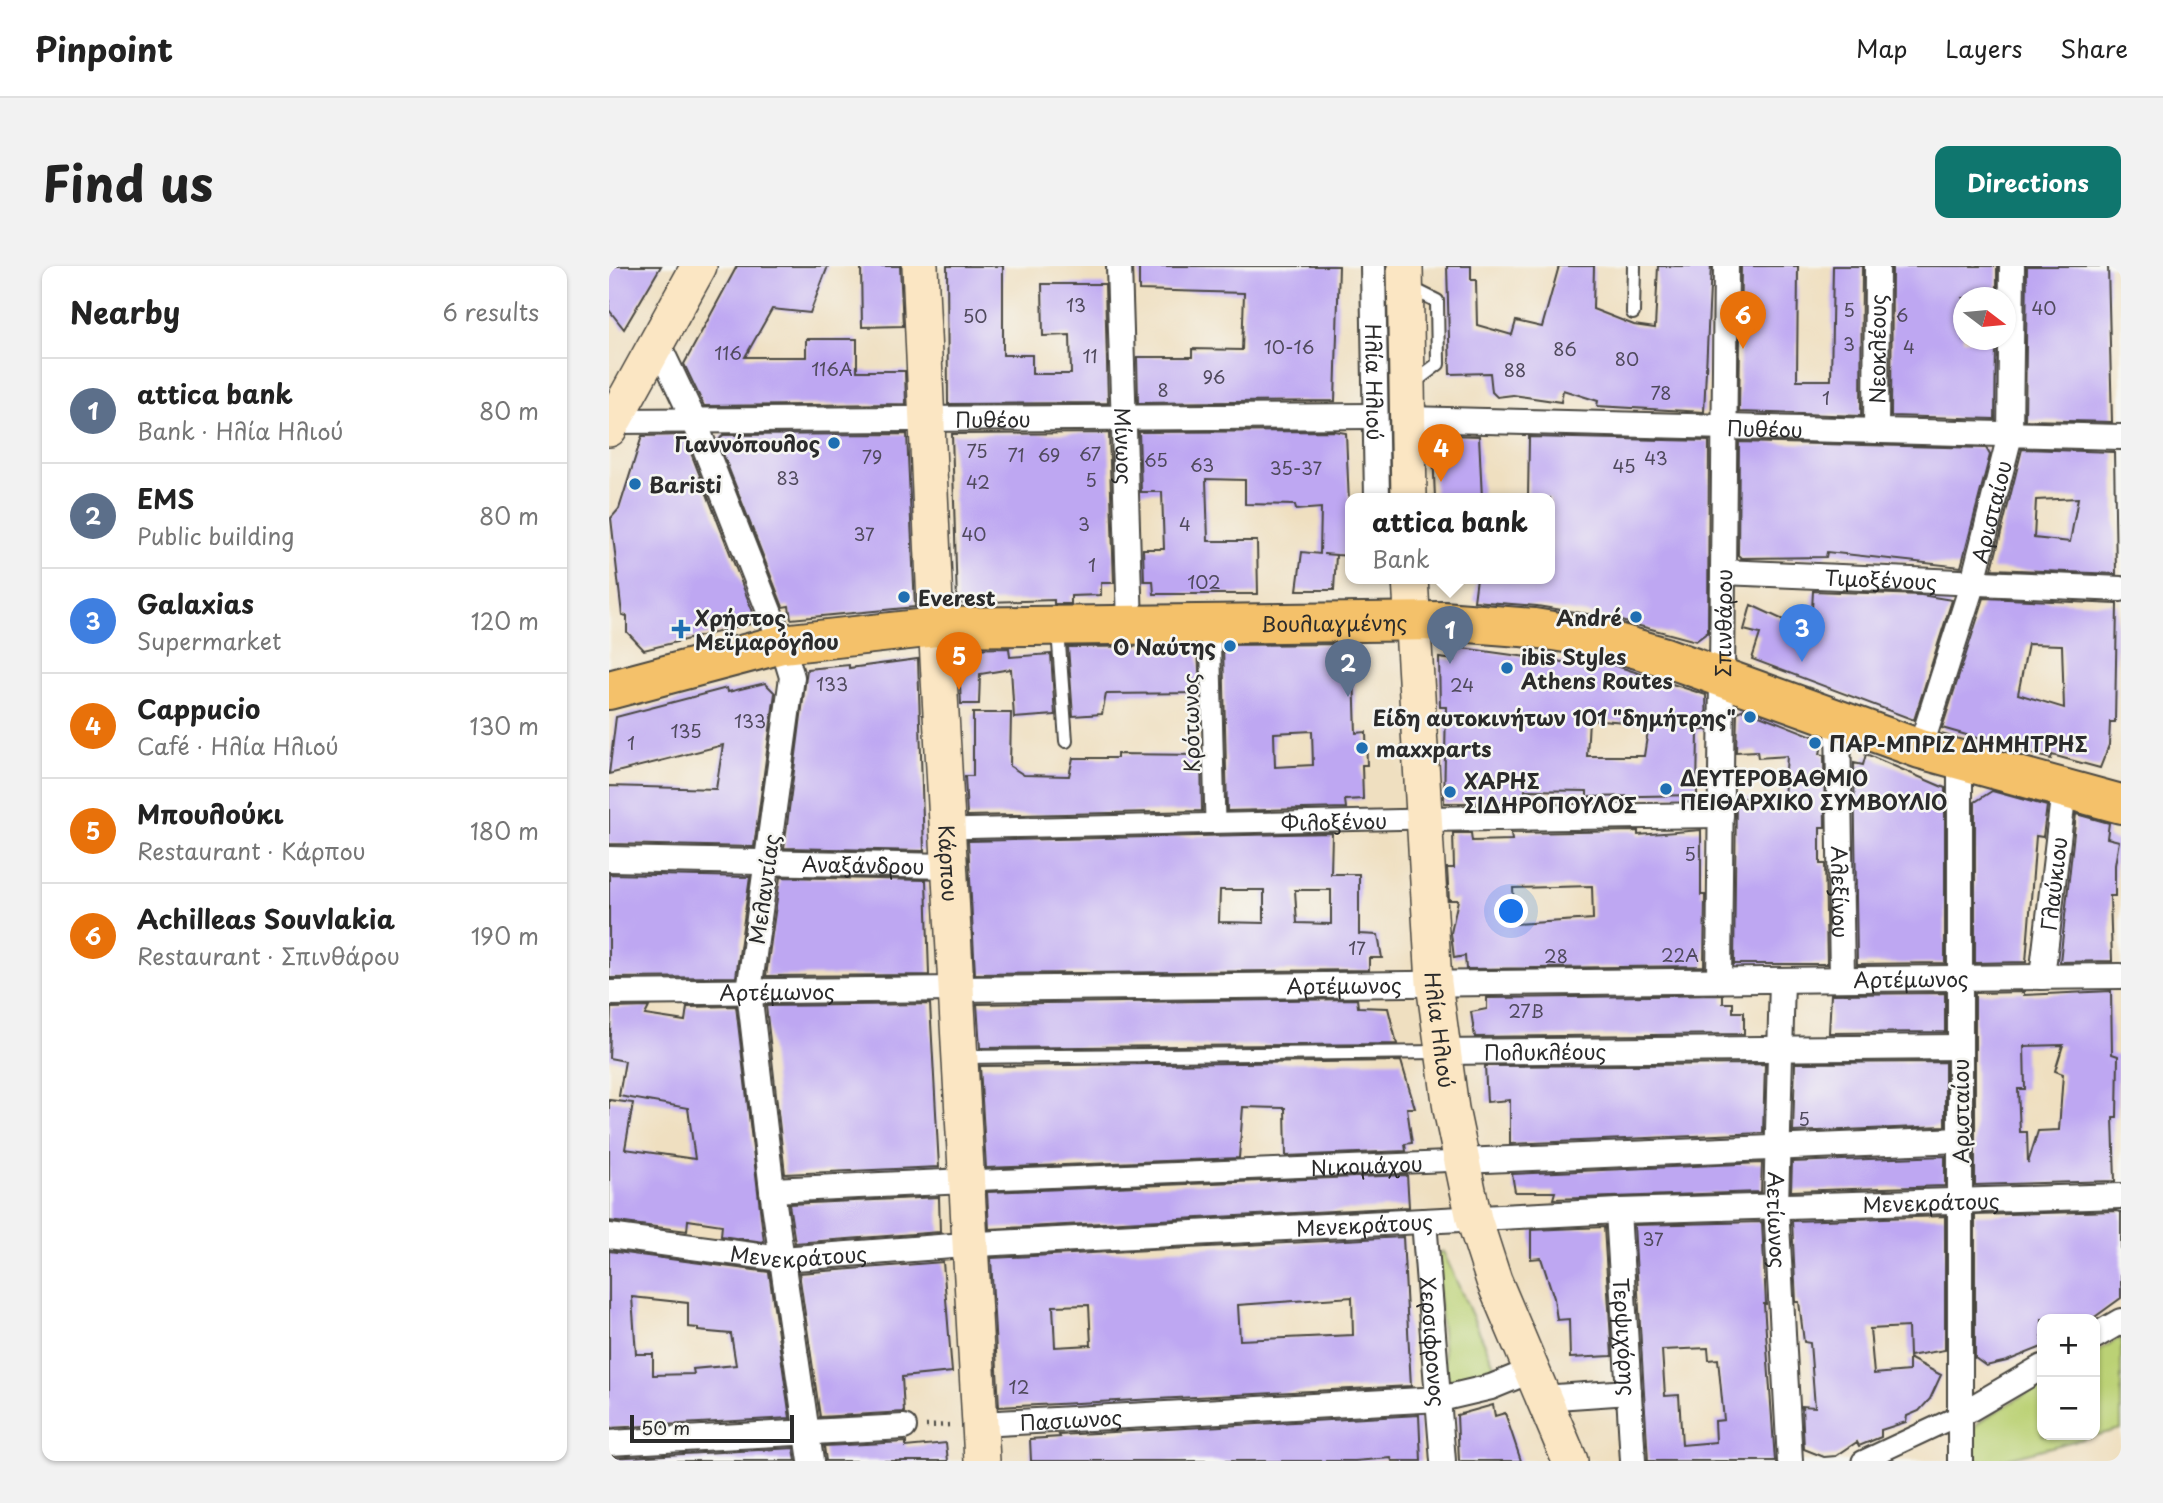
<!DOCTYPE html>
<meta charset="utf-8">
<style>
body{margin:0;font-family:"Playpen Sans",sans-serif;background:#f2f2f2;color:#222}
.controls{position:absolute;right:21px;bottom:21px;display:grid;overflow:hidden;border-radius:14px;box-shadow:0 2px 5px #0004}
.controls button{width:63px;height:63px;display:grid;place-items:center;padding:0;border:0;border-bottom:2px solid #e0e0e0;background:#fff;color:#222;font:35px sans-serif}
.compass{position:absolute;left:1344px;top:21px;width:63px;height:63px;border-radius:50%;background:#fff;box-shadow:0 2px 5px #0004;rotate:106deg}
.scale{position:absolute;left:21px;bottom:18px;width:164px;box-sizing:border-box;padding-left:7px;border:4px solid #2b2b2b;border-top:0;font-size:19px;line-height:24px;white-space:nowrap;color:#2b2b2b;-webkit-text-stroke:5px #f6f6f2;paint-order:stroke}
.you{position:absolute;left:903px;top:646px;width:24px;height:24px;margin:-18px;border:5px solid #fff;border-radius:50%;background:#1a73e8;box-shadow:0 0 0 10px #1a73e833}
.badge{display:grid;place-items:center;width:46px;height:46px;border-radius:50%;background:#0f766e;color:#fff;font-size:23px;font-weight:700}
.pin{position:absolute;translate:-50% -58px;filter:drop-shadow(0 2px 4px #0008)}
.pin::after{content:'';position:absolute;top:37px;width:24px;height:21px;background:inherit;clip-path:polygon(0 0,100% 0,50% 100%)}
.popup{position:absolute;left:736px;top:227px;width:210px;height:91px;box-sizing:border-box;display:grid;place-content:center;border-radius:14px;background:#fff;filter:drop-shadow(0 2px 5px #0005);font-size:23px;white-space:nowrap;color:#767676}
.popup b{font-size:26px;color:#222}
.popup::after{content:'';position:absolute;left:50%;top:100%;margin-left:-14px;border:14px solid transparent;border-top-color:#fff}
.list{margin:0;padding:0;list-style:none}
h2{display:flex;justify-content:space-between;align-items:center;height:91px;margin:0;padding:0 28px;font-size:30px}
h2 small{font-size:23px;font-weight:400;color:#767676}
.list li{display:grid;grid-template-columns:46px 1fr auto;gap:21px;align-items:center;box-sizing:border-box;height:105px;padding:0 28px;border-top:2px solid #e0e0e0}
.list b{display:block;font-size:26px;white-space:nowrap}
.list p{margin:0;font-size:23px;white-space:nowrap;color:#767676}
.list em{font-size:23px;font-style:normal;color:#767676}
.map{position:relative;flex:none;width:1512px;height:1195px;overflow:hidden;border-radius:14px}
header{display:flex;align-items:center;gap:42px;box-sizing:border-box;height:98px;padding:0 35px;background:#fff;border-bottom:2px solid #e0e0e0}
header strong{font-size:33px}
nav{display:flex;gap:38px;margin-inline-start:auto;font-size:24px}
.intro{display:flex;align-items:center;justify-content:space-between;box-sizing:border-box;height:168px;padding:0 42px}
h1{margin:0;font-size:49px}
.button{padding:18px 32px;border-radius:14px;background:#0f766e;color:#fff;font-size:24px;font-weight:700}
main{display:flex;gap:42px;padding:0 42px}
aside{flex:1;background:#fff;border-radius:14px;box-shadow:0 2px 5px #0004}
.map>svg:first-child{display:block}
</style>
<header>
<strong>Pinpoint</strong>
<nav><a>Map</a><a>Layers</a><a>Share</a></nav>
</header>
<div class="intro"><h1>Find us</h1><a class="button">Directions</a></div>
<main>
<aside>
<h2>Nearby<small>6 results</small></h2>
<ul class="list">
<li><span class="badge" style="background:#5c6f8a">1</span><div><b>attica bank</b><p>Bank · Ηλία Ηλιού</p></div><em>80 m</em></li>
<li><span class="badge" style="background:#5c6f8a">2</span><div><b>EMS</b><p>Public building</p></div><em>80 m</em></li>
<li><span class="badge" style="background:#3f7fe0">3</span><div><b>Galaxias</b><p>Supermarket</p></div><em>120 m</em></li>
<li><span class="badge" style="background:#e8710a">4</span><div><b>Cappucio</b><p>Café · Ηλία Ηλιού</p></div><em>130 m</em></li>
<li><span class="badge" style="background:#e8710a">5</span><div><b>Μπουλούκι</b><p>Restaurant · Κάρπου</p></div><em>180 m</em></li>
<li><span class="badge" style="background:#e8710a">6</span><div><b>Achilleas Souvlakia</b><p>Restaurant · Σπινθάρου</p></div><em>190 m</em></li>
</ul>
</aside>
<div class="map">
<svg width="1512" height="1195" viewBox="0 0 1512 1195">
<rect width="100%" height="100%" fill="#f6f6f2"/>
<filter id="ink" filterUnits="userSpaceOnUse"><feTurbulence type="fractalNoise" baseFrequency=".0143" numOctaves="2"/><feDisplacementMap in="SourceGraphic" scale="14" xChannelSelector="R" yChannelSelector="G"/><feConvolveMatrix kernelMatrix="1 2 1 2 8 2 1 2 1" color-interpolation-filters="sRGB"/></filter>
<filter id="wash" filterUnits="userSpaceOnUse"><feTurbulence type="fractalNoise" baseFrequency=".00686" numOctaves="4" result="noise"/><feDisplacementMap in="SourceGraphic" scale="28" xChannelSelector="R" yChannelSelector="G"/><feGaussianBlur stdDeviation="1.57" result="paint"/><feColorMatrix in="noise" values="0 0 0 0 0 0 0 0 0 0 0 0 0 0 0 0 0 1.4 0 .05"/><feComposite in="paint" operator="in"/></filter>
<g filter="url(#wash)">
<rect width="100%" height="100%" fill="#efdfc0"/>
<path fill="#bbd175" stroke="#737e50" stroke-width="2" d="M834,985l53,118 -49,18 -12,-132z
M1512,1071v92l-125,32h-19l-7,-27 9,-12 63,-38v51h53v-82z"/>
<g id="blocks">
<path fill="#bea7f2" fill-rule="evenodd" d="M0,0h52l-37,63 -15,-19z
M128,0h91l-18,47 -38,-4 -27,48h61v-18h51v32h48l1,33 -202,2 -20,-42z
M252,0h39l3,60 -41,1z
M338,0h56v89h29v19h39l-1,-39 -27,1 -1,-52h63l3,119 -160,1z
M530,0h200l-4,135 -197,2 -1,-46h55v-8l50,1 2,-57 -105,-3z
M838,0h24v14h5l1,45 35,10 4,-14 26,6 17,-61h35l-1,43 41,16 21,3 3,-62h53l-7,146 -107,-6 1,-5 -35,-11 -2,12 -48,-7 -16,2 -5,-5 -2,-19 -40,1z
M1132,0h57l-1,114h34l2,-114h29l-1,150 -122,-4z
M1283,0h105v32h-34v42h33l-1,79 -104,-3z
M1418,0h81l4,156 -87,-2z
M725,165l12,2 4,94v29l-27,-2 13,1 -2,35h-37l5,-38 18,2 1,-46 -25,2 -1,-5 -50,-1v-24l-39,-1 2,62h49l1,53h-104l-1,-13h-9l-1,-32h21l-2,-57h-21l-2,-60z
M500,167l5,150h-13v12l-30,1v8h-17v-4l-97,3 -5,-169z
M298,168l8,173 -124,12 -2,-13 -6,1 -65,-166 5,-6z
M75,169l72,185 -1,3 -111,27 -17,-18v-16l-5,-1 -11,-97 8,-9 23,-73z
M838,169l32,1 3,62h-47l-2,-47 14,-1z
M920,171l180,4 -1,191 -12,9 -90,-24 -69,-11 -63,-5 3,-23h73v-80h-22z
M1130,176l247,6 4,7 -29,112 -134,-15 -1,5 -85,1 -3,-3z
M1413,183l92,3 2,122 -124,-5zM1469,232l-8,44 -36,-4 2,-38z
M1204,325l108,4 31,5 -38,120 -162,-61 8,-25 -16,-4 7,-25 39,18 3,-14 19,1z
M1375,332l133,6 -2,118h-5l-1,23 -9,23 -48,-13 -1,4 -109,-31zM1419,378l34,1 2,63 -46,-14z
M744,378l3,89 10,-1 1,33h-5l1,34 -18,1 1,8 -119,3 -4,-166zM703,465l1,34 -38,2 -1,-34z
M589,380l2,47 -94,1 -4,20 -29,2 -5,-69z
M846,381l129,18 1,-7 13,2 108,35 1,35h-9l-1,65 -110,2v-6l-62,-1 -1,13h-80l2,-96h-6l-1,-49 16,2zM980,453l60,5 -5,32h-57z
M400,382l1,9 41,-3 4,61 -41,3 -3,-49 -31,5 -1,30h-18l-3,-55z
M309,393l6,192 -140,-3 23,-179 42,-4v3z
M156,417l10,10 -21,154 -145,-3v-58l107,3 7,-44 -114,29 7,-57 111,-29 1,4z
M1135,443l79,31 -3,14 4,1 1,72h-5v37h5l2,100h-93l2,-166h48l3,-42 -29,2 -1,-7 -21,1 1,-40z
M364,447h38l-1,53 14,9 45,1 4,-18h44v-4l84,1 1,56 -235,5 -2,-40h8z
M1257,488l79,34v175l-88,1 -3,-201 9,2z
M1383,525l55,15 -4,31 -7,-1 -10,126 -51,1v-161z
M1467,548l33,9 -2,15 12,3 -4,24v31h-5l2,65 -52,1z
M1092,564v65h4l-1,71 -238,3 -1,-13 -11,2 -3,-25 7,-33h-9l-2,-32h7l-1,-35h18l1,8 40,-1 -1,-7 127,-2v4zM983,620l1,33 -78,5 -2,-36z
M723,567l-1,41h28v60l19,1 4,23h-13v12l-394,4 -7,-133zM611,624h44v33l-45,-1zM686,624h36v34l-34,-1z
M0,608l141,3 -14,100 -127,1z
M171,611l146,3 3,95 -163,1z
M1502,725l1,63 6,2 -1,61h-4l2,64 -140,4v-192l49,-1v3zM1454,779l-8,26 8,3 -4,56 -21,1 -10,32 -1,-31h-7l-2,-43h7l-1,-43z
M1336,727v39l-116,1 2,-39z
M1114,729v8h10v9h11v22l-269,3 -4,-25 16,-3v-11z
M748,733l1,8 30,1 9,36 -417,4 -3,-44z
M321,738l9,163 -154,7 -19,-168z
M127,740l28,236 -43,-6 1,-11 -34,-5 -1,11 -78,-10v-121l24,3 -8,46 70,10 -7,-51 -69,-12 6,-35 -16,-3 2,-50 38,-1 -4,8 40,6 2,-14z
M792,795l14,47h-8l5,35 -7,1 1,7 -120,5 -1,-48 -42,-1 -4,51 -253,10 -6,-102z
M1336,796v64l-152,6 2,-69z
M1156,798l-2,69 -253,11v-44l-23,2 -2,-36z
M1336,890v30l-154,5 1,-29z
M1153,897l-1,29 -208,7 2,-7h-40l-3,-18z
M798,909l2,32 -420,22 -2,-37z
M330,931l1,35 -145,11 -6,-39z
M1507,945l5,1v86l-29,21h-50v28l-35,14 -21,5 -11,-8v-143z
M1336,950v134l-36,6 -1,-29 -38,2 4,45 35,-3v-13l32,17 -11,24 -11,12 -12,5 -1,6 -25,8v7l-22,9 -2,-4 -21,14 -12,1 -20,-8 -2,-43 13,1 -5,-64 -6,-1 -5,-40h-3l-4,-81z
M1153,956l4,82h-2l11,157h-127l-14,-236zM1099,1082l1,12 9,-1 6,61 -9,1 1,21 -34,3 -3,-50 -14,1 -3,-46z
M995,961l8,129 -42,2 -1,-39 -12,1 -3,-22 -13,-40 -10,1v-29z
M794,971l8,149 -412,21 -8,-149zM743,1031l1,38 -113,5 -2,-35zM480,1039l2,40 -36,2 -2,-41z
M0,985l160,21 21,146 -181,10zM23,1031l56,6v24l10,1v3l33,3 5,31 -43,4 1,5 -41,1v-21h-17z
M334,996l9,110 -50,5 2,35 -84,5 -21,-144z
M884,1139l2,11 10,-3 16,48h-62l-2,-46z
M810,1149l2,46h-29l-1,-3 -36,3h-324l-1,-22 30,-2 -1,-2z
M297,1176v5l40,-4 2,18h-122l-2,-15z
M185,1182l2,13h-187v-3z"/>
</g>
</g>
<g filter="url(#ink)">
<use href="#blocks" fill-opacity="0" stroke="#484641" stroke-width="2"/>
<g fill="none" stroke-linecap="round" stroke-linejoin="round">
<defs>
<path id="service" d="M800,21l28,14 1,63 -25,19
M1024,47l1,-47
M449,364l8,111
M354,791l479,-5"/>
<g id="pedestrian">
<path d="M601,358l5,198"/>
<path id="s1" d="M338,563l476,-10"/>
<path id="s2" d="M357,915l495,-20"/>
<path d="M1253,1195l98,-46"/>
</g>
<g id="minor">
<path id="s3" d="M510,0l11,359"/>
<path id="s4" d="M764,0l4,232"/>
<path d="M47,74l38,80 88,224 10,33 -43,314 23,199 39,271"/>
<path id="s5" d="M799,153l713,18"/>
<path id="s6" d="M4,155l762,-5"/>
<path id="s7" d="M1267,165l1,-165"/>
<path id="s8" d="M1114,306l398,17"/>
<path id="s9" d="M1229,454l4,259"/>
<path id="s10" d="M1311,483l53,-167 37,-147 2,-169"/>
<path d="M814,553l298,-4"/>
<path id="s11" d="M0,593l340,7"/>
<path id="s12" d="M1433,711l22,-188"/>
<path id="s13" d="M1110,714l7,-714"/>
<path id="s14" d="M1173,714l-6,226 14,255"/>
<path id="s15" d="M0,727l1512,-17"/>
<path id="s16" d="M834,786l517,-5"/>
<path d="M852,895l499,-21"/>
<path d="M163,924l194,-9"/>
<path id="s17" d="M1009,945l15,250"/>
<path id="s18" d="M815,955l19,240"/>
<path id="s19" d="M0,970l173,23 196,-15 640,-33 503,-15"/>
<path d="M1486,1070l26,-15"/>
<path d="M933,1132l87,-6"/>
<path d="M1351,1149l82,-48"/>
<path id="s20" d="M371,1158l460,-25 51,-12 39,-16"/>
<path d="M0,1177l295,-16"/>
<path d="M1351,1195v-700"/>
</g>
<g id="secondary">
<path id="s21" d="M311,0l15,338 47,857"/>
<path d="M796,0l4,232"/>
<path d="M0,163l90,-163"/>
<path id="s22" d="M801,312l24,405 17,126 23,110 20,62 76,180"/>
</g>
<g id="primary">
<path id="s23" d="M0,424l173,-46 154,-17 507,-6 91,7 69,11 62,18 255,92 201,55"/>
</g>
</defs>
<use href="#service" stroke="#484641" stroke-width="16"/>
<use href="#pedestrian" stroke="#484641" stroke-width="23"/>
<use href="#minor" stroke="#484641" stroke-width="28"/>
<use href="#secondary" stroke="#484641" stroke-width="38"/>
<use href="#primary" stroke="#484641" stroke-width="42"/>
<path stroke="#484641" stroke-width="4.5" stroke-dasharray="2 5" stroke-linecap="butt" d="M317,1160l26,-1"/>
<use href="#service" stroke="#fff" stroke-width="12"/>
<use href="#pedestrian" stroke="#fff" stroke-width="19"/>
<use href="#minor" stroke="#fff" stroke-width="24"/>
<use href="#secondary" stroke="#fbe6c3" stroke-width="35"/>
<use href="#primary" stroke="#f4c16a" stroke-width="38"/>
</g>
</g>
<g fill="#1f6fb2" stroke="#f6f6f2" stroke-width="2.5">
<circle cx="225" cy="177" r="7"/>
<circle cx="26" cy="218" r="7"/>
<circle cx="295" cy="331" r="7"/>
<circle cx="1027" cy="351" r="7"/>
<path d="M68.5 352.5h7v7h7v7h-7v7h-7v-7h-7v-7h7z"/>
<circle cx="621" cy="380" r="7"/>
<circle cx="898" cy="402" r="7"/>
<circle cx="1141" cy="451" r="7"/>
<circle cx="1206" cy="477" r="7"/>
<circle cx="753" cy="482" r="7"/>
<circle cx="1057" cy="523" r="7"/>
<circle cx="841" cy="526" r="7"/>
</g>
<g text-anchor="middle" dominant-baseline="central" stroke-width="5" stroke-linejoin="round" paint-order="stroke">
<g font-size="18" fill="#504a5d">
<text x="467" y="38">13</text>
<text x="1435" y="41">40</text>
<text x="1240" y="43">5</text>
<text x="1293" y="48">6</text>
<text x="366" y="49">50</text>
<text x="1240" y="77">3</text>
<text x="680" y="80">10-16</text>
<text x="1300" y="80">4</text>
<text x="956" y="82">86</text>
<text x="119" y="86">116</text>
<text x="481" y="89">11</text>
<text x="1018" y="92">80</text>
<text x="223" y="102">116Α</text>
<text x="906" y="103">88</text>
<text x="605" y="110">96</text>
<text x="554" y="123">8</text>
<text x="1052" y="126">78</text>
<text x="1217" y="131">1</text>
<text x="368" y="184">75</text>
<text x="481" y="187">67</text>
<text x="407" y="188">71</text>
<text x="440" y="188">69</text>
<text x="263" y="190">79</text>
<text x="1047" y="191">43</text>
<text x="547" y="193">65</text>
<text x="593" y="198">63</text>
<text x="1015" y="199">45</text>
<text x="687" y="201">35-37</text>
<text x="179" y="211">83</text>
<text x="482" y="213">5</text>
<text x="369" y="215">42</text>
<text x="475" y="257">3</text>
<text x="576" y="257">4</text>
<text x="255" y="267">37</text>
<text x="365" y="267">40</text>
<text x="483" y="298">1</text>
<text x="595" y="315">102</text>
<text x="223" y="417">133</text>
<text x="853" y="418">24</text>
<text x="141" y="454">133</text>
<text x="77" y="464">135</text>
<text x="22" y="476">1</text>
<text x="1081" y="587">5</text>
<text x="748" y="681">17</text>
<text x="1071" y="688">22A</text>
<text x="947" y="689">28</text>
<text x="917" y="744">27B</text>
<text x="1195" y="852">5</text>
<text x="1044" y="972">37</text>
<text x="410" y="1120">12</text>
</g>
<g font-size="21" fill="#2b2b2b" stroke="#f6f6f2">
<text stroke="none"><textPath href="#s7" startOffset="82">Νεοκλέους</textPath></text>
<text stroke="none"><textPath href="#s4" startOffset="116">Ηλία Ηλιού</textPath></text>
<text stroke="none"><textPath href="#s6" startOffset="380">Πυθέου</textPath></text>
<text stroke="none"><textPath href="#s5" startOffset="357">Πυθέου</textPath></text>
<text stroke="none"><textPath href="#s3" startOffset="180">Μίνωος</textPath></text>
<text stroke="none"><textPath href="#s10" startOffset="248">Αρισταίου</textPath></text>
<text stroke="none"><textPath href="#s8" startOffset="158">Τιμοξένους</textPath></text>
<text stroke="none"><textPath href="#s23" startOffset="732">Βουλιαγμένης</textPath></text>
<text stroke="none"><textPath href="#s13" startOffset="357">Σπινθάρου</textPath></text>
<text transform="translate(581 457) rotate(-91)">Κρότωνος</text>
<text stroke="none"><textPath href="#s1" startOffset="387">Φιλοξένου</textPath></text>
<text stroke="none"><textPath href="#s21" startOffset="598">Κάρπου</textPath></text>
<text stroke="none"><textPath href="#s11" startOffset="254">Αναξάνδρου</textPath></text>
<text stroke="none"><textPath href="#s12" startOffset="94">Γλαύκιου</textPath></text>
<text transform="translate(154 623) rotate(-82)">Μελαντίας</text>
<text stroke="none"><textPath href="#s9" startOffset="172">Αλεξίνου</textPath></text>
<text stroke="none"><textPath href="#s15" startOffset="1302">Αρτέμωνος</textPath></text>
<text stroke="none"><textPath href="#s15" startOffset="735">Αρτέμωνος</textPath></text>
<text stroke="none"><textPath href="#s15" startOffset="168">Αρτέμωνος</textPath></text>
<text stroke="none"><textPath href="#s22" startOffset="453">Ηλία Ηλιού</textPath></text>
<text stroke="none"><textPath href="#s16" startOffset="102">Πολυκλέους</textPath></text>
<text transform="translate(1351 845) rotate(-90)">Αρισταίου</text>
<text stroke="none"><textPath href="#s2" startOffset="401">Νικομάχου</textPath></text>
<text stroke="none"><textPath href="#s19" startOffset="1325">Μενεκράτους</textPath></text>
<text stroke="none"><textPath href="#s14" startOffset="240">Αετίωνος</textPath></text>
<text stroke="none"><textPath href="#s19" startOffset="758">Μενεκράτους</textPath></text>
<text stroke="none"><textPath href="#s19" startOffset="191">Μενεκράτους</textPath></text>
<text stroke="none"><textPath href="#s17" startOffset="126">Τερψιχόρης</textPath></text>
<text stroke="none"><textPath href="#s18" startOffset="121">Χερσιφρονος</textPath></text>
<text stroke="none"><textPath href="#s20" startOffset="91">Πασιωνος</textPath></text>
</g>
<g font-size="21" font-weight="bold" fill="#2b2b2b" stroke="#f6f6f2" text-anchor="start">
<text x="211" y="177" text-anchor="end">Γιαννόπουλος</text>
<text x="40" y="218">Baristi</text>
<text x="309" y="331">Everest</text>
<text x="86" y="351">Χρήστος<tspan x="86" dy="24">Μεϊμαρόγλου</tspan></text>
<text x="1013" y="351" text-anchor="end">André</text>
<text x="607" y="380" text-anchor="end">Ο Ναύτης</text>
<text x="912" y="390">ibis Styles<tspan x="912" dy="24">Athens Routes</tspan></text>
<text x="1127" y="451" text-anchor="end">Είδη αυτοκινήτων 101 "δημήτρης"</text>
<text x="1220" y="477">ΠΑΡ-ΜΠΡΙΖ ΔΗΜΗΤΡΗΣ</text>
<text x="767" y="482">maxxparts</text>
<text x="1071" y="511">ΔΕΥΤΕΡΟΒΑΘΜΙΟ<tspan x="1071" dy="24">ΠΕΙΘΑΡΧΙΚΟ ΣΥΜΒΟΥΛΙΟ</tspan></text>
<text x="855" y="514">ΧΑΡΗΣ<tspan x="855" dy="24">ΣΙΔΗΡΟΠΟΥΛΟΣ</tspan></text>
</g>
</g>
</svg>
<div class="controls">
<button>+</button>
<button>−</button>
</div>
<svg class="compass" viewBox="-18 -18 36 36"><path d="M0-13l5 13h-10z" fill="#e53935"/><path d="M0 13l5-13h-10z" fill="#767676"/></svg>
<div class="scale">50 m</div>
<div class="you"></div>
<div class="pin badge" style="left:841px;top:398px;background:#5c6f8a">1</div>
<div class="popup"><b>attica bank</b>Bank</div>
<div class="pin badge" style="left:739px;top:431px;background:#5c6f8a">2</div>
<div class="pin badge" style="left:1193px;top:396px;background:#3f7fe0">3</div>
<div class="pin badge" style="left:832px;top:216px;background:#e8710a">4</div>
<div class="pin badge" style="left:350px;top:424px;background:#e8710a">5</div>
<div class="pin badge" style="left:1134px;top:83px;background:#e8710a">6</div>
</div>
</main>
